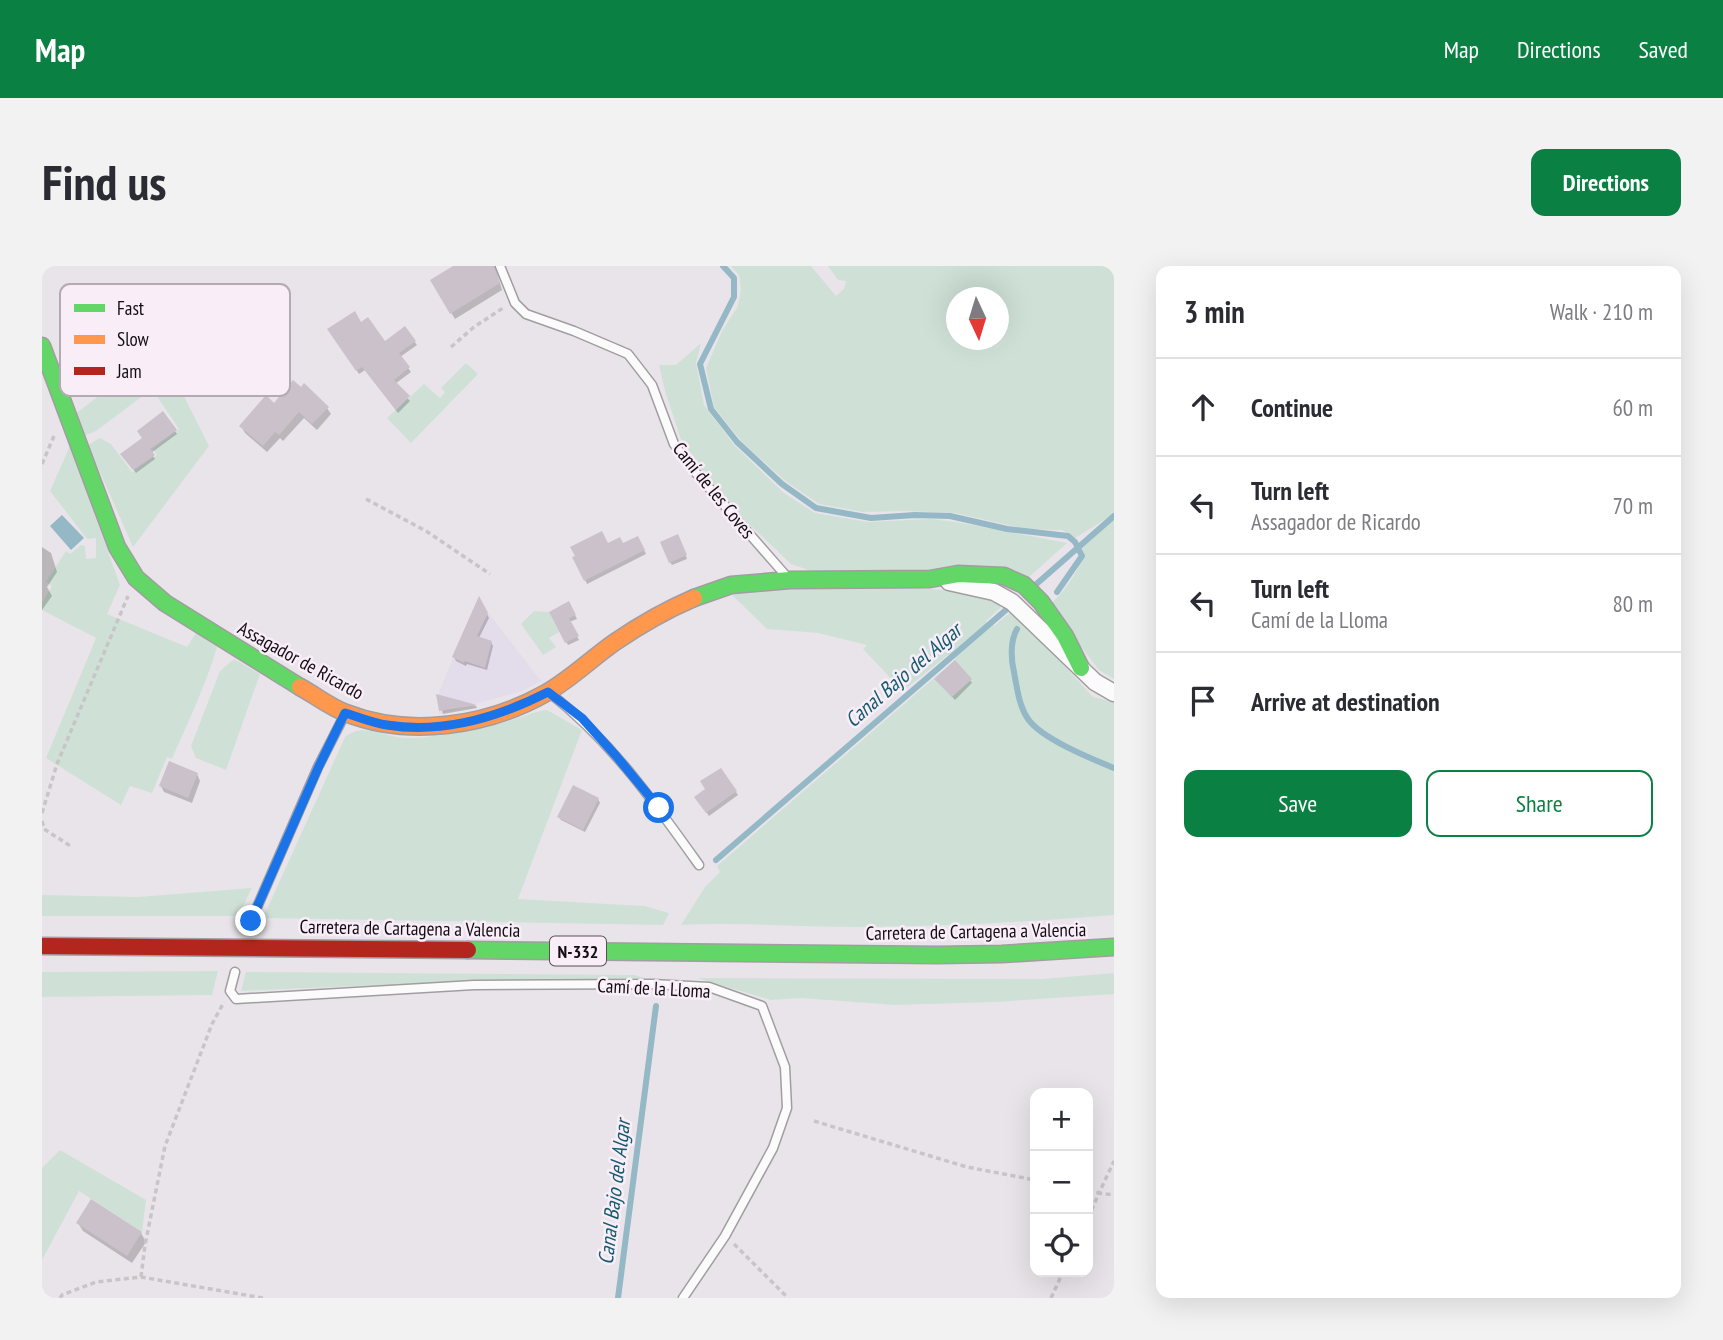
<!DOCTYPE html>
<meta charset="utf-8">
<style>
body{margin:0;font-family:"PT Sans Narrow",sans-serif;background:#f2f2f3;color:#2b2b33}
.controls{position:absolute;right:21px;bottom:21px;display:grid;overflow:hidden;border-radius:14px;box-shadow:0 7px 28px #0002}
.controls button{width:63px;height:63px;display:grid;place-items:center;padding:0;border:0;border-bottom:2px solid #e1e1e2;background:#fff;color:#2b2b33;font:35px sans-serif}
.compass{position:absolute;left:904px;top:21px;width:63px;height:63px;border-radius:50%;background:#fff;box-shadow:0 7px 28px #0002;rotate:176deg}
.stop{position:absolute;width:21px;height:21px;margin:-16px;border:5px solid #1a73e8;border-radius:50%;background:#fff}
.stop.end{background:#1a73e8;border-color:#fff;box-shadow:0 2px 7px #0008}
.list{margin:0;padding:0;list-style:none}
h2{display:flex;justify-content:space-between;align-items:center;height:91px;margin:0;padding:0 28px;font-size:30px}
h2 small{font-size:23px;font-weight:400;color:#7c7c81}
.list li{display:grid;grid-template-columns:46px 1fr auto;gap:21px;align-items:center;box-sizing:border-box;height:98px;padding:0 28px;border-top:2px solid #e1e1e2}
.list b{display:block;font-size:26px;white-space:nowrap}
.list p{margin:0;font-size:23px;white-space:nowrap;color:#7c7c81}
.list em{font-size:23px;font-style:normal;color:#7c7c81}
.actions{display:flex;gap:14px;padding:21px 28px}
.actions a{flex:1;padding:16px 0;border:2px solid #0b8043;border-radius:14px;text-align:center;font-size:24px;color:#0b8043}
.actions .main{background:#0b8043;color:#fff}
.icon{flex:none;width:38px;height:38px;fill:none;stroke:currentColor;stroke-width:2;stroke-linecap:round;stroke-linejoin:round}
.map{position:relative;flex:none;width:1072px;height:1032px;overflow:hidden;border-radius:14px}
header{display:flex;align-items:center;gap:42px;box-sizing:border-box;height:98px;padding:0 35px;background:#0b8043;color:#fff}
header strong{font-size:33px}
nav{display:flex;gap:38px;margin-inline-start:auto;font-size:24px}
.intro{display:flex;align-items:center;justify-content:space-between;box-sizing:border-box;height:168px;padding:0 42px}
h1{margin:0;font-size:49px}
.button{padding:18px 32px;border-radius:14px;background:#0b8043;color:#fff;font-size:24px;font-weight:700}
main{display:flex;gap:42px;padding:0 42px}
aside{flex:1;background:#fff;border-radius:14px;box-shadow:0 7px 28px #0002}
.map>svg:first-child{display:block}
</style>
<header>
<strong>Map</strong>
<nav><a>Map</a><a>Directions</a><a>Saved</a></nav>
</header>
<div class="intro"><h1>Find us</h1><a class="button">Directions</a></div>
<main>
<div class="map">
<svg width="1072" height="1032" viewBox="0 0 1072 1032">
<rect width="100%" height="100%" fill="#e9e4e9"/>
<path fill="#e3dceb" d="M437,330l11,19 51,66 -19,10 -83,23v-22z"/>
<path fill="#cfe1d7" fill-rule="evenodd" d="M689,0h80l25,30 8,-7 2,-8 -8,-1 -10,-14h286v248l-39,24 -13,-8 -36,-1 -71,-16 -49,-2 -43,1 -44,-8 -35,-24 -42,-38 -28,-35 -8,-39 16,-37 16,-25 3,-17 -2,-14zM914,32h42v42h-42z
M659,77l-5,20 8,42 31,41 49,47 31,20 53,9 62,-3 26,3 111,21 -39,35 -149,-8 -68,1 -20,-7 -44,-42 -43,-46 -21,-30 -18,-55 -6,-26h17z
M118,83l49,97 -76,101 -45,-102 12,-7 11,6 21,28 25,-17 -4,-6 26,-20 -27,-40 -56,42 -12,5 -9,-22z
M424,97l12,11 -67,69 -24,-25 37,-34 16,14 5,-6 -4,-4z
M28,180l50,139 -13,29 80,33 9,-14 21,14c-11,38 -29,75 -45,112l-5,-2 -15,36 -22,-7 -9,19 -75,-47 50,-120 -54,-28v-7l10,-17 -6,-4 20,-31 4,3 11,-9 4,1 1,13 10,-1v-20l-9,1 -37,-48z
M1072,253v160l-15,-9 -50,-65c16,-13 28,-32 35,-51l-2,-6z
M752,322c69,0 140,-7 206,14v6l-14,13 8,5 19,-16 80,87 21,5v213c-85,7 -171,12 -257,12 -58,0 -117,-5 -176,-2l24,-38 15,-15 -3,-6 239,-207 -8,-4 -45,36 -40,-42 4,-4 -49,-12 -51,-4 -36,-35z
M492,345l15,1 10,20 -10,6 7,9 -13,8 -22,-31z
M192,393l26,15 -34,96 -30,-12 -5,-12 29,-75z
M505,444l35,20 -64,169 126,7 25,7 -6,12 -400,-7 82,-181c18,-16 42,1 63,1 34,-1 65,-7 97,-16 15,-4 27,-10 42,-12z
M210,622l-11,22v6h-199v-21l96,2z
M176,705l-6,24 -170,2v-25z
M204,706l389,3 10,3 -291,8 -113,5z
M1072,707v21l-119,8 -100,3 -94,-7 -30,2 -74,-22 345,1z
M18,884l86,50 -4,32 -63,-41 -37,69v-92z"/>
<path fill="#95b8c6" d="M20,249l22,23 -13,12 -21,-24z"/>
<path fill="#0003" d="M414,0h39l7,24 -47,29 -23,-38z
M319,58l23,20 21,-15 12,16 -17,12 11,15 -16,12 15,17 -12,12 -33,-43 -6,4 -29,-45z
M233,139l52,3 4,6 -14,16 -13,-12 -21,23 -3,-3 -13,14 -22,-19 -4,-7z
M121,147l14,21 -26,19 4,6 -19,14 -11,-15 19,-20z
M596,272l8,16 -59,30 -12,-26 32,-13 15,1z
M638,274l7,19 -15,6 -2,-3z
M0,281l9,6 6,19 -10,15 5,9 -10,14z
M438,334l9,18 -10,20 12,4 2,4 -6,24 -20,-6 -1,2 -10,-5 -2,-4z
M527,338l8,15 -8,3 10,18 -11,5 -17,-32z
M928,414l2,3 -17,17 -16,-17z
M397,431l37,9 1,2 -34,6z
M155,508l3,7 -8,22 -28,-11 -3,-6z
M694,526l2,3 -29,21 -13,-19z
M556,533l2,4 -15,29 -24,-12 -2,-3z
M36,957l63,10 5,9 -14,21 -49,-32z"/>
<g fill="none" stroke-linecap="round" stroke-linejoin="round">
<path stroke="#95b8c6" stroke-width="6" d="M681,0l11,12v19l-34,67 11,45 26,33 45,42 34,24 55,10 44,-3 35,1 57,13 61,7 7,6 7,14 -25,36
M991,321l81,-71
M975,363c-7,12 -6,30 -3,43 3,16 5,34 14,47 14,20 64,40 86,49
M674,594l298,-257
M576,1032l38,-292"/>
</g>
<path fill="#cbc1ca" d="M411,0h41l6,17 -50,31 -20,-34z
M313,45l6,11 7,-5 17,24 20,-15 11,15 -17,12 11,14 -16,13 16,16 -14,14 -34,-43 -6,4 -29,-42z
M251,114l8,7 3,-4 25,24 -17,17 -13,-12 -20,23 -4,-3 -12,14 -24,-20 27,-31 8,8z
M121,145l14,19 -27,19 5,6 -22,15 -13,-16 22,-16 4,6 -9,-13z
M560,265l6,12 12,-6 3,6 15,-7 7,14 -61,31 -12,-24 3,-1 -5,-9z
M636,268l9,21 -18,8 -9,-21z
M437,330l9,17 -11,23 15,5 -7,27 -20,-7 -1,2 -12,-6z
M527,335l7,14 -7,3 10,18 -14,7 -16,-31z
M913,394l17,19 -20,18 -18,-18z
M394,428l41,11 -38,6z
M127,495l29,12 -10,25 -29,-12z
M679,502l16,23 -31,22 -12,-16 11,-8 -5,-8z
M531,519l26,13 -16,32 -26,-13z
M49,933l51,33 -15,24 -51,-33z"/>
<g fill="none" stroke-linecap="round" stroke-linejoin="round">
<defs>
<path id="lane" d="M458,0l15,37 11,11 48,17 54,23 24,31 22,59 22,29 92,105
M509,428c60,47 104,109 148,171
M209,655l67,-154 26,-51
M193,706l-5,19 6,8 238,-14 178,-1 57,3 53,19 23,61 2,41 -14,40 -48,88 -42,62"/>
<path id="street" d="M907,316l45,10 18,10 83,80 19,11"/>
<path id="fast" d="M0,80l75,201 19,31 29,25 135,84
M652,332l37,-13 59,-5 140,-1 28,-5 46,2 20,9 17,17 24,34 16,32
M426,684l469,5 65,-1 112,-7"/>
<path id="slow" d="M258,421c15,8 30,20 46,26 64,25 142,13 200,-20 25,-14 46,-35 69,-51 25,-17 51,-32 79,-44"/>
<path id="jam" d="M0,680l426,4"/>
</defs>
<use href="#lane" stroke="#a19da1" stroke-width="11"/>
<use href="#street" stroke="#a19da1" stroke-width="19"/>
<use href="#fast" stroke="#a19da1" stroke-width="19"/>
<use href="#slow" stroke="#a19da1" stroke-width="19"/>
<use href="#jam" stroke="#a19da1" stroke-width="19"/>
<path stroke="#c7c5c7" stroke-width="3.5" stroke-dasharray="5 3.5" stroke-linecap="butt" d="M409,81l23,-20 29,-19
M0,198l12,-28
M324,233l60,32 64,43
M0,547l15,-49 71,-168
M0,555l2,8 28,18
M772,855l153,46 68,13
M1046,925l11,2 15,-32
M1046,952l11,-25 15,2
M692,978l54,54
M99,1011l4,-32 20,-99 47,-122 12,-22
M18,1032l2,-3 34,-13 45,-5 122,21
M1009,1032l12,-26"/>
<use href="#lane" stroke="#fcfbfc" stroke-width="8"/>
<use href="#street" stroke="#fcfbfc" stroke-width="16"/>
<use href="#fast" stroke="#63d668" stroke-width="16"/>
<use href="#slow" stroke="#ff974d" stroke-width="16"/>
<use href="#jam" stroke="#b3261e" stroke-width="16"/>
</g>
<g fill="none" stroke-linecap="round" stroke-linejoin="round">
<path stroke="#1a73e8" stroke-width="9" d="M209,655l67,-153 27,-55c14,4 28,10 42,12 56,9 112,-8 161,-33l34,26 35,39 42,51"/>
</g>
<g text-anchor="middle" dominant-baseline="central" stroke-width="5" stroke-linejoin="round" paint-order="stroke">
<rect fill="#f9eef8" stroke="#575056" stroke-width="2" x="508" y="670.5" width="56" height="29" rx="5"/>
<g font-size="18" font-weight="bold" fill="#110d11">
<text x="536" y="685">N-332</text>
</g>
<g font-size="19" fill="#110d11" stroke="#f9eef8">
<text transform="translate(672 224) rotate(51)">Camí de les Coves</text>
<text transform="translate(259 394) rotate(29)">Assagador de Ricardo</text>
<text transform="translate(368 662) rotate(1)">Carretera de Cartagena a Valencia</text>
<text transform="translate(934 665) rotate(-1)">Carretera de Cartagena a Valencia</text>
<text transform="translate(612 722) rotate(3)">Camí de la Lloma</text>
</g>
<g font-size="21" font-style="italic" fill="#145b6e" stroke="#f9eef8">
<text transform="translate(861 409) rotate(-41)">Canal Bajo del Algar</text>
<text transform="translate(572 926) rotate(-83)">Canal Bajo del Algar</text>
</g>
</g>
<rect x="18" y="18" width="230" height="112" rx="10" fill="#f9eef8" stroke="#b3aab3" stroke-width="2"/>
<rect x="32" y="38" width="31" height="8" fill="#63d668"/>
<rect x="32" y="69" width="31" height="9" fill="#ff974d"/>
<rect x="32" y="101" width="31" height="8" fill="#b3261e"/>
<g font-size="19" fill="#110d11">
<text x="75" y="49">Fast</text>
<text x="75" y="80">Slow</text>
<text x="75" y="112">Jam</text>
</g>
</svg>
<div class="controls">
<button>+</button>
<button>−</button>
<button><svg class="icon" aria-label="locate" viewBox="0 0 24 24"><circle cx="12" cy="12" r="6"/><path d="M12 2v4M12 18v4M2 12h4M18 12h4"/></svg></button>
</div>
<svg class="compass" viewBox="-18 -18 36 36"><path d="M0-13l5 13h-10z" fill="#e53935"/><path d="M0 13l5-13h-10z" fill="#7c7c81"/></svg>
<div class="stop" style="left:617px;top:542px"></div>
<div class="stop end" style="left:209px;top:655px"></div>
</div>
<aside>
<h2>3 min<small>Walk · 210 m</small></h2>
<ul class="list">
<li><svg class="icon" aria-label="ahead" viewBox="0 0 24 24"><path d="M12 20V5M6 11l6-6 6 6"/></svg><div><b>Continue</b></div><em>60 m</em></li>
<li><svg class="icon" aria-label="left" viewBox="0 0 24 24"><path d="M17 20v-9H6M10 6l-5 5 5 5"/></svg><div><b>Turn left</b><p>Assagador de Ricardo</p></div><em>70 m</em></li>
<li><svg class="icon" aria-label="left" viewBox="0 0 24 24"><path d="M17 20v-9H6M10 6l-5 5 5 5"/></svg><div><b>Turn left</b><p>Camí de la Lloma</p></div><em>80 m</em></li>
<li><svg class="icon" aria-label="arrive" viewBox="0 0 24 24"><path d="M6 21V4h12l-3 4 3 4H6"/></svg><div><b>Arrive at destination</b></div></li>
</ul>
<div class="actions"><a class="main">Save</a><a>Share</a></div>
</aside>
</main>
